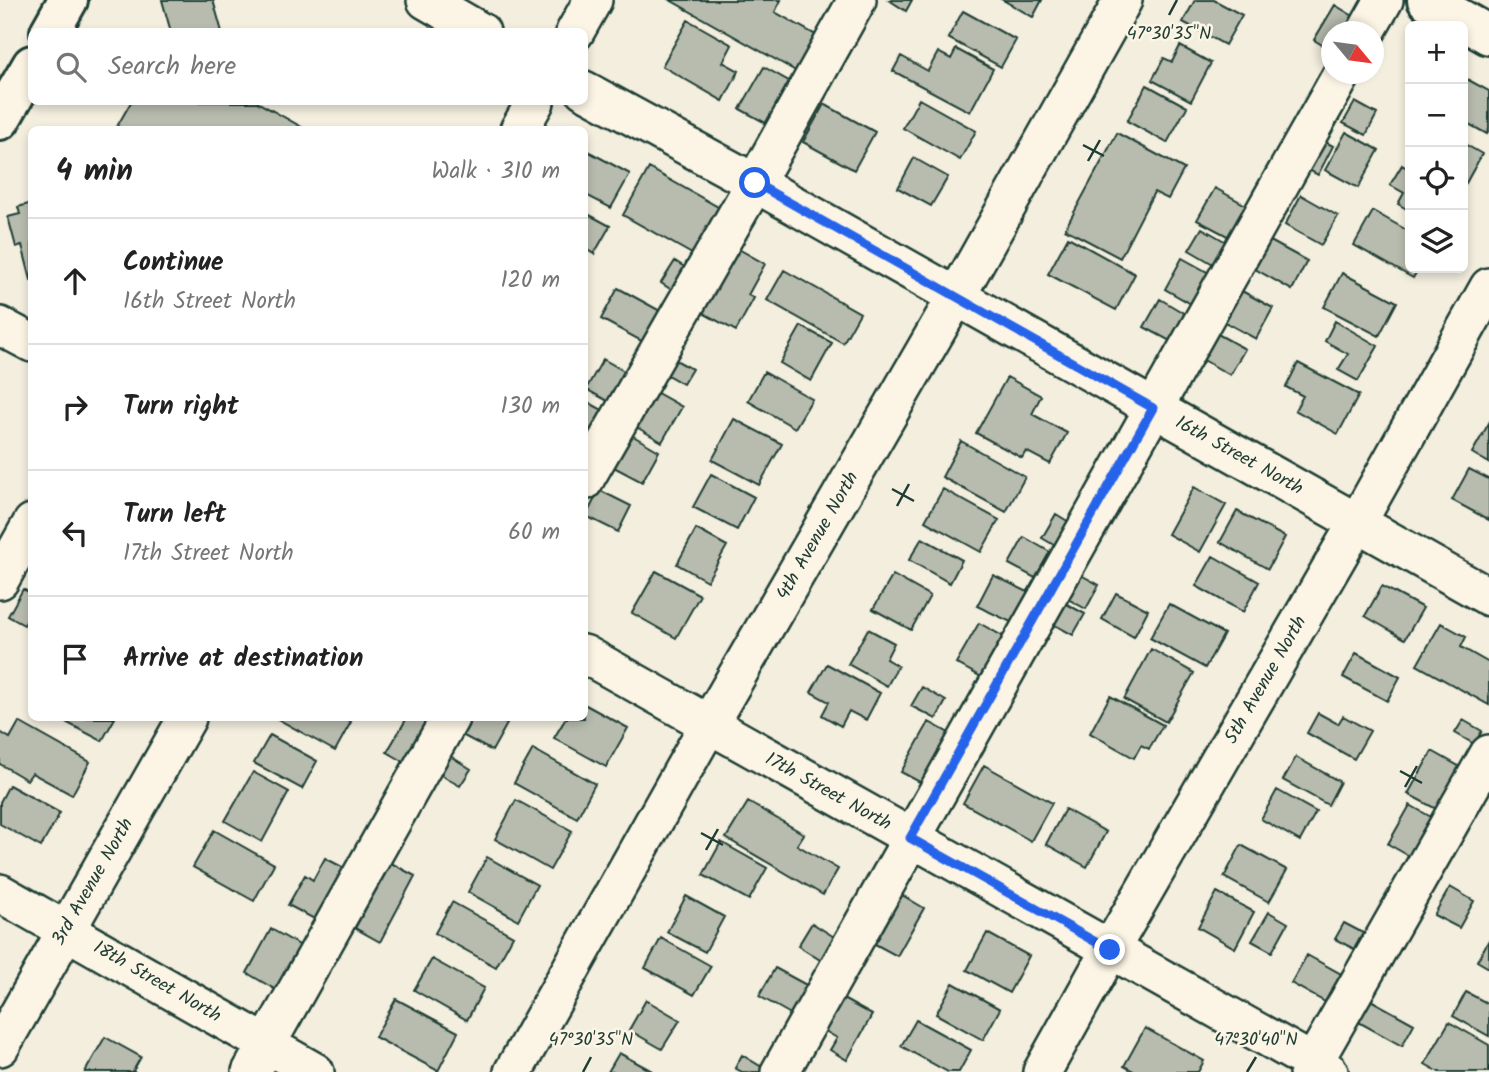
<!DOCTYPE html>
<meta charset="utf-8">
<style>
body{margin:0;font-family:Kalam,sans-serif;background:#f6f6f6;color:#222}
.controls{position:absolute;right:21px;top:21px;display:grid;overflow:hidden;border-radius:10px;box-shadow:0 4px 10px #0003}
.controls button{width:63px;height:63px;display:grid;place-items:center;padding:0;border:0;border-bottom:2px solid #e0e0e0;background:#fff;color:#222;font:35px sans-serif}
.compass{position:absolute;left:1321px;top:21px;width:63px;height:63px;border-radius:50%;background:#fff;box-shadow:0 4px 10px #0003;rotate:119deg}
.stop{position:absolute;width:21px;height:21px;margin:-16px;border:5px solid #2563eb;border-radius:50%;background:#fff}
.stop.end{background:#2563eb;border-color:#fff;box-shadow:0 2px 7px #0008}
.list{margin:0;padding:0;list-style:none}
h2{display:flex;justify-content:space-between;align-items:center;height:91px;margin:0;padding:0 28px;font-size:30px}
h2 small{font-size:23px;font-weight:400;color:#767676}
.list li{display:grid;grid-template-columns:46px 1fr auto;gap:21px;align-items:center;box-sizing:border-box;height:126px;padding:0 28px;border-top:2px solid #e0e0e0}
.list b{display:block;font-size:26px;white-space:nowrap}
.list p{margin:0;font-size:23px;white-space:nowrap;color:#767676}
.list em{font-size:23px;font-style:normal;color:#767676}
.icon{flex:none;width:38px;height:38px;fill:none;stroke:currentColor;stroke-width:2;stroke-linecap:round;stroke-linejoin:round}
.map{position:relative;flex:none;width:1489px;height:1072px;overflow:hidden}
.search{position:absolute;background:#fff;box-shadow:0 4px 10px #0003;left:28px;top:28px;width:560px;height:77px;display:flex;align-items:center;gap:18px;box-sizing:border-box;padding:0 24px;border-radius:10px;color:#767676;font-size:26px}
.panel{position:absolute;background:#fff;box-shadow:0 4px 10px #0003;left:28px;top:126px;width:560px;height:595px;border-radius:10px}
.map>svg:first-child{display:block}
</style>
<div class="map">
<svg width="1489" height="1072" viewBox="0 0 1489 1072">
<rect width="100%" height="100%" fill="#f3eede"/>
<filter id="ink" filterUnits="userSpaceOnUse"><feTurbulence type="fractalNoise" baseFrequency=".0143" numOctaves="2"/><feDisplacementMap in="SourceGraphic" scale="14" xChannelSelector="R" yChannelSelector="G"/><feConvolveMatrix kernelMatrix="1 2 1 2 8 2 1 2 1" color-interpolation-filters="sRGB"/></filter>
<g filter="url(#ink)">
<path fill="#b8bcae" stroke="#1f3d34" stroke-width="2" d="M162,0h51l9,32h-51z
M670,0h111l-6,12 46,26 -20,36z
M889,0h23l-6,11z
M1003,0h39l-9,17z
M1195,0h19l28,15 -17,30 -42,-23z
M1335,5l28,17 -6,10h-25v19l-18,-11z
M963,11l53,29 -15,27 -53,-29z
M688,20l44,25 -9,17 16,9 -16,30 -61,-35z
M1180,46l31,17 -20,38 -39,-21 12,-22 8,4z
M956,49l37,20 -23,43 -77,-41 8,-15 27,15 10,-19 13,7z
M764,67l30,17 -23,42 -31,-17z
M1463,77l26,14v38l-2,5 -24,-13z
M1147,85l40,22 -20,36 -40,-22z
M919,99l57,32 -16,29 -57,-32z
M131,102h126l50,28h-192z
M1355,102l22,12 -11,21 -23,-12z
M824,104l51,28 -21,38 -51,-28z
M1346,132l33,18 -21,38 -33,-18z
M1117,133l67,36 -16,30 -14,-7 -34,66 -55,-29z
M1320,139l13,7 -15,29 -13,-7z
M1463,143l19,11 -16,29 -3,-2z
M584,149l46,25 -19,34 -27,-14z
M914,158l34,19 -17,29 -33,-18z
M1402,165l8,5v41l-12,-7 6,-11 -14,-8z
M649,168l76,43 -26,47 -76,-43z
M1215,188l36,20 -18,31 -36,-19z
M1301,195l37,21 -17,29 -36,-20z
M32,203v77h-1l-9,-35 -6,2 -8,-30 12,-3 -2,-7z
M1373,211l37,21v36h9l-6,10 -59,-33z
M584,212l26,14 -16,28 -10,-6z
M1202,228l31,18 -13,22 -31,-18z
M1068,237l67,37 -19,36 -68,-36z
M1263,237l44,24 -15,29 -44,-25z
M735,247l30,17 -17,31 6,3 -18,33 -33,-18 19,-34 -3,-2z
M1182,258l34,19 -18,31 -33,-19z
M675,261l14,9 -14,22 -14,-9z
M784,270l76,43 -17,30 -76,-43z
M1342,273l55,29 -18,34 -55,-29z
M618,288l44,24 -17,31 -44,-24z
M1240,290l33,18 -17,31 -33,-18z
M1160,299l27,16 -15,27 -28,-15z
M1335,321l43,25 -20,35 -20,-11 10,-16 -23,-13z
M801,326l31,17 -21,38 -31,-18z
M1214,332l31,17 -15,26 -30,-17z
M672,358l20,11 -9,15 -19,-11z
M603,359l26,15 -16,30 -27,-15z
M1298,363l61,32 -21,39 -43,-24 8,-14 -17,-9z
M764,372l48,27 -17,29 -47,-27z
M1007,377l34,19 -9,18 35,19 -17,31 -24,-13 -4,7 -46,-25z
M652,390l30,17 -20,35 -29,-17z
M584,400l24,13 -24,34z
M734,419l48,25 -23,41 -47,-25z
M1489,423v40l-17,-10z
M628,433l31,18 -17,31 -32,-17z
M961,441l64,36 -19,35 -64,-35z
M1469,469l20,10v41l-37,-20z
M711,474l43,23 -17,33 -44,-23z
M1194,487l32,18 -26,47 -32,-18z
M943,489l56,31 -18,32 -56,-31z
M599,490l32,16 -13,26 -32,-16z
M1237,511l48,26 -17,32 -48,-27z
M1056,514l18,11 -15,23 -17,-10z
M696,529l31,17 -20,35 -30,-17z
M1024,537l26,15 -15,26 -26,-14z
M922,538l40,22 -12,23 -41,-23z
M1213,556l46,26 -16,30 -47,-26z
M656,571l44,24 -24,43 -44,-25z
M893,575l37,21 -19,34 -38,-21z
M993,575l35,17 -15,31 -36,-17z
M1081,575l18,10 -13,24 -18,-10z
M1382,586l41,22 -18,31 -40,-23z
M23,589l9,5v18l-8,13 -16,-9z
M1116,593l32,17 -14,27 -32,-18z
M1063,602l22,12 -12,21 -22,-12z
M1169,604l55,30 -19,34 -55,-30z
M979,623l27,15 -23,40 -27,-15z
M1441,623l25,14 -5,10 28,16v42l-72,-40z
M868,629l26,14 -8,16 12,7 -11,20 -39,-22z
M1151,649l43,24 -28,49 -42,-23z
M1356,653l44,24 -13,24 -44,-24z
M827,664l53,29 -14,27 -17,-9 -8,15 -19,-11 7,-13 -18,-10z
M922,687l24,14 -10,18 -25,-13z
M1110,696l53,29 -14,24 -8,-4 -7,13 -44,-25z
M584,704l44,24 -22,39 -52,-29 12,-20h18z
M1318,713l20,11 5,-8 27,15 -16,28 -47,-26z
M58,718h57l-13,23z
M276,718h67l8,4 -16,29z
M407,718h14l10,5 -23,41 -21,-12z
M472,718h24l11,6 -15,27 -30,-16z
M1463,720l19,11 -8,13 -19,-11z
M19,722l71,40 -18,33 -40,-22 -5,7 -27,-16v-32l10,6z
M929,722l27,15 -27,50 -28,-15z
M270,735l47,26 -15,28 -48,-26z
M533,749l62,35 -18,34 -63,-35z
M1432,751l30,17 -24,42 -30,-16z
M450,756l21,13 -11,17 -21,-12z
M1296,757l44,25 -12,23 -45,-25z
M984,765l68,38 -21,38 -68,-38z
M253,772l36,20 -27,50 -37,-21z
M9,785l51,28 -19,34 -41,-23v-22z
M1277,790l39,22 -16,29 -39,-22z
M516,800l56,31 -22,39 -55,-31z
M748,802l56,32 -7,11 41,24 -15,26 -97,-57z
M1410,805l21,12 -22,39 -21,-12z
M1065,809l41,23 -19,35 -41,-23z
M214,830l60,34 -20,37 -61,-34z
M721,842l46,26 -18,32 -46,-25z
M1241,845l46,25 -18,32 -45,-25z
M487,857l50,28 -19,35 -50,-28z
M325,858l23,12 -28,52 -32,-17 17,-30 8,5z
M391,863l24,13 -35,66 -25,-14z
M1450,887l24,14 -15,27 -25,-13z
M1217,892l37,20 -19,36 -37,-21z
M902,895l22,13 -27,48 -22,-12z
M686,896l38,21 -19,35 -38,-20z
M452,902l61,34 -17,31 -61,-34z
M1269,912l19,11 -16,29 -20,-11z
M812,923l27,17 -14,23 -27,-17z
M1344,923l19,10 -9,16 -19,-10z
M271,929l37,21 -25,44 -36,-21z
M987,933l42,23 -20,37 -42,-23z
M661,938l50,28 -17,29 -49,-27z
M1489,940v28l-12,-7z
M1307,955l34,19 -16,28 -34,-19z
M432,959l52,29 -17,32 -53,-30z
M775,968l35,19 -16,29 -35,-20z
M953,983l47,26 -17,31 -47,-26z
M1466,992l23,12v32l-36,-20z
M1367,998l47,26 -12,22 -47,-26z
M396,999l62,33 -20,39 -63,-34z
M843,999l29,16 -25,45 -17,-10 7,-12 -12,-7z
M646,1000l34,20 -18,29 -33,-19z
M916,1020l55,30 -12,22h-11l-47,-26z
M1449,1022l40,23v27h-50l-14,-8z
M1145,1028l59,33 -6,11h-63l-11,-6z
M105,1037l36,20 -8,14 1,1h-49z
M619,1053l35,19h-46z
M742,1055l28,17h-28l-7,-4z"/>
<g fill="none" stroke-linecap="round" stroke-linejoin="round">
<defs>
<path id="minor" d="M426,0l55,32
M575,32l18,-32
M1366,32l18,-32
M584,90l171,93 734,414
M519,130l16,-28
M0,326l32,17
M584,481l171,-298 102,-183
M0,580l32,-57
M584,654l745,418
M0,893l315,179
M0,1047l187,-329
M251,1072l199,-354
M513,1072l196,-348 247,-427 167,-297
M780,1072l562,-998
M1042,1072l68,-122 247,-427 132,-236
M1308,1072l181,-318"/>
<path id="major" d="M1427,0l62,35
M50,32l18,-32
M0,120l32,-55"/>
</defs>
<use href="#minor" stroke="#1f3d34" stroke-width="42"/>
<use href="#major" stroke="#1f3d34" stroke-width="44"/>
<use href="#minor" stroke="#fcf5e5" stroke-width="37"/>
<use href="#major" stroke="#fcf5e5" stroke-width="38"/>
</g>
</g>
<g fill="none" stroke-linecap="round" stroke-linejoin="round" filter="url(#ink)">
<path stroke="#2563eb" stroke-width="9" d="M755,183l398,225 -243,430 200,112"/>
</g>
<path fill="none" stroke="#1f3d34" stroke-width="2.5" d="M1169,15l8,-15M1083,145l21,11M1088,161l12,-21M892,489l22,12M897,506l12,-22M1400,771l22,12M1405,787l12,-21M701,833l22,12M706,850l12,-21M583,1072l8,-15M1247,1072l9,-15"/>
<g text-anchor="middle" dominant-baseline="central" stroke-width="5" stroke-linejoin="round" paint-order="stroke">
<g font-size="19" fill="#1f3d34" stroke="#fcf5e5">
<text transform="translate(1239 456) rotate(29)">16th Street North</text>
<text transform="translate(818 536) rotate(-60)">4th Avenue North</text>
<text transform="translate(1266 680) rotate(-60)">5th Avenue North</text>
<text transform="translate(828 792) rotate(29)">17th Street North</text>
<text transform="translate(93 882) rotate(-60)">3rd Avenue North</text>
<text transform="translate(157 982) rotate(30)">18th Street North</text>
</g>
</g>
<g font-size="18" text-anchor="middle" fill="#1f3d34" stroke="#fcf5e5" stroke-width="5" stroke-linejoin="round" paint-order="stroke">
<text x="1169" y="39">47°30'35"N</text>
<text x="591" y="1045">47°30'35"N</text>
<text x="1256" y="1045">47°30'40"N</text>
</g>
</svg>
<div class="controls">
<button>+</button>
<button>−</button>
<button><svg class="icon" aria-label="locate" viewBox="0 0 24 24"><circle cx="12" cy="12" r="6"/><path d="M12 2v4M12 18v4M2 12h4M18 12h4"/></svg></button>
<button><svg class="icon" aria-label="layers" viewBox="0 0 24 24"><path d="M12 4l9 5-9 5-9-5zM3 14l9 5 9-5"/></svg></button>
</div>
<svg class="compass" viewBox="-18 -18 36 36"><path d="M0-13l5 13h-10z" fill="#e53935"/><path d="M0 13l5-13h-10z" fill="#767676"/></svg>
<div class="stop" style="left:755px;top:183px"></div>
<div class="stop end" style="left:1110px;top:950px"></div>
<div class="search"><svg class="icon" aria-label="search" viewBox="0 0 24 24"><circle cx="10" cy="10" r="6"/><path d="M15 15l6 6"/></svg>Search here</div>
<section class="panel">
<h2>4 min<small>Walk · 310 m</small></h2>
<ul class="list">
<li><svg class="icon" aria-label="ahead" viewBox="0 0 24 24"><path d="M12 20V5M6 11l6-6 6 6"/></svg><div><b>Continue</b><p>16th Street North</p></div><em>120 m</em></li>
<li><svg class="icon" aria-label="right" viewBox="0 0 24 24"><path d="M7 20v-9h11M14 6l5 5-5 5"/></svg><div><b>Turn right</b></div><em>130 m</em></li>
<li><svg class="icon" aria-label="left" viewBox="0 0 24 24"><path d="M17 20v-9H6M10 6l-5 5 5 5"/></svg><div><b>Turn left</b><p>17th Street North</p></div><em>60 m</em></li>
<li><svg class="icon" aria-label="arrive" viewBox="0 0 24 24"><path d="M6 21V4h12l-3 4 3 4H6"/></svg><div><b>Arrive at destination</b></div></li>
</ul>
</section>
</div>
